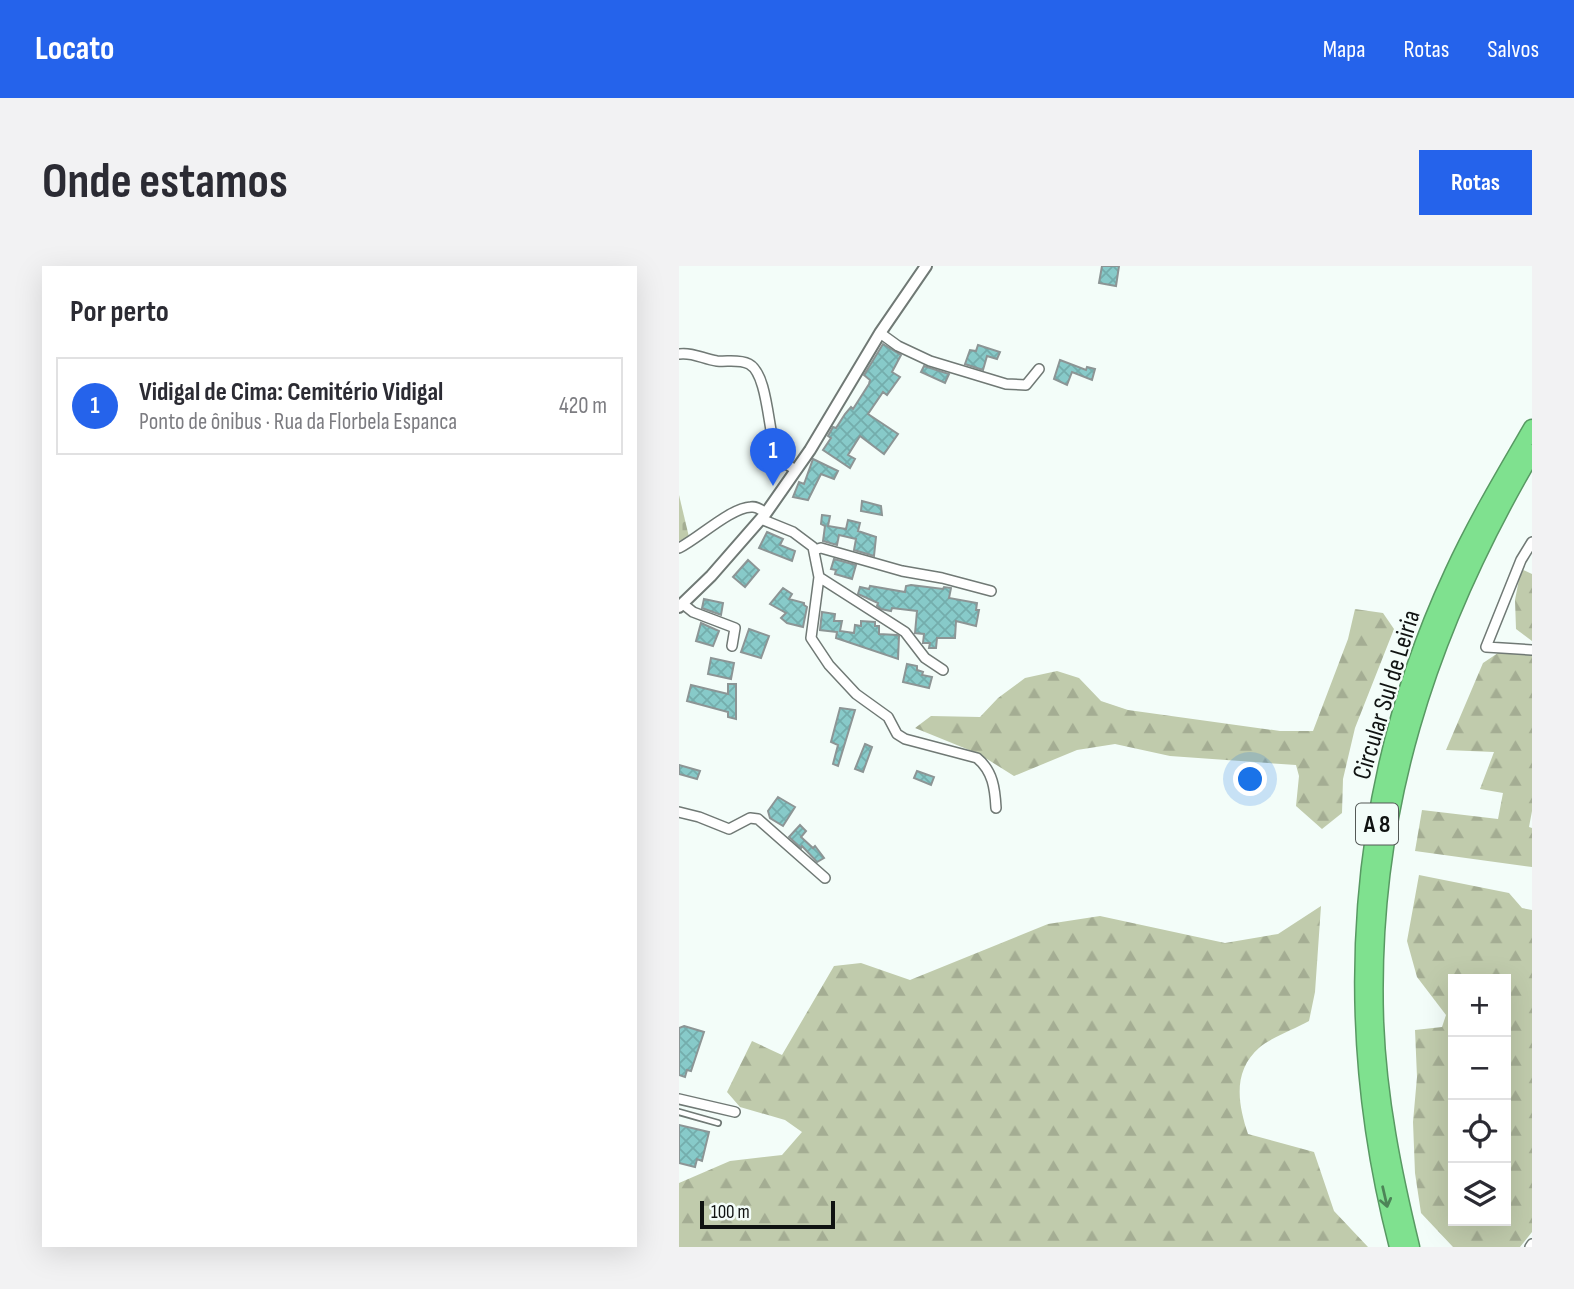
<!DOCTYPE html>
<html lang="pt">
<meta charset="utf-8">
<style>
body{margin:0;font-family:"Sofia Sans Condensed",sans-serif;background:#f2f2f3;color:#2b2b33}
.controls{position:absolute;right:21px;bottom:21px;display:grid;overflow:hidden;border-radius:0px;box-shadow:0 7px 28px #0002}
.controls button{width:63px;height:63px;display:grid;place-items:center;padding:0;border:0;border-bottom:2px solid #e1e1e2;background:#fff;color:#2b2b33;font:35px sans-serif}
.scale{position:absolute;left:21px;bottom:18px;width:135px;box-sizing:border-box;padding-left:7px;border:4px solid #101312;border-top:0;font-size:19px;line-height:24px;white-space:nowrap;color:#101312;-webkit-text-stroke:5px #f3fdf9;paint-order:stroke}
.you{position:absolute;left:572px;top:514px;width:24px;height:24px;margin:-18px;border:5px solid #fff;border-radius:50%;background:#1a73e8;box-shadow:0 0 0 10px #1a73e833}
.badge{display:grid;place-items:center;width:46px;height:46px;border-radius:50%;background:#2563eb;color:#fff;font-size:23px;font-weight:700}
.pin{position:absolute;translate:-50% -58px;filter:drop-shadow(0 2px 4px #0008)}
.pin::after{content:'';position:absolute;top:37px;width:24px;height:21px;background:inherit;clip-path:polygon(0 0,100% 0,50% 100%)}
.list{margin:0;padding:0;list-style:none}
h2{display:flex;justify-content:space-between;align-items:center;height:91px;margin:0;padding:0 28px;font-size:30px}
h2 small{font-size:23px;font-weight:400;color:#7c7c81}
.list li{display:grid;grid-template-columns:46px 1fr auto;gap:21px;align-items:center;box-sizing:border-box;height:98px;margin:0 14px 14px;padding:0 14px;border:2px solid #e1e1e2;border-radius:0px}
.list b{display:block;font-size:26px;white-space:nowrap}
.list p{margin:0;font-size:23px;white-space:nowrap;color:#7c7c81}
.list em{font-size:23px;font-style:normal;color:#7c7c81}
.icon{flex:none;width:38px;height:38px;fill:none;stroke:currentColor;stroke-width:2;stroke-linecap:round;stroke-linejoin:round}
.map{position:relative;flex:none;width:853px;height:981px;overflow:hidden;border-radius:0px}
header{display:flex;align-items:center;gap:42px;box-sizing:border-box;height:98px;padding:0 35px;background:#2563eb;color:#fff}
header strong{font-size:33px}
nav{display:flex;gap:38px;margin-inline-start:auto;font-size:24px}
.intro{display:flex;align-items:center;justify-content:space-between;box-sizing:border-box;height:168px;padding:0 42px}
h1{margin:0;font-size:49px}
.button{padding:18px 32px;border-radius:0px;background:#2563eb;color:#fff;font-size:24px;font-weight:700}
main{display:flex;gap:42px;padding:0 42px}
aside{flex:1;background:#fff;border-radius:0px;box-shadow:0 7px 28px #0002}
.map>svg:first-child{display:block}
</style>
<header>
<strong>Locato</strong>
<nav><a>Mapa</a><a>Rotas</a><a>Salvos</a></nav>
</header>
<div class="intro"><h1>Onde estamos</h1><a class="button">Rotas</a></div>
<main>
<aside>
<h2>Por perto<small></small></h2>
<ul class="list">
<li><span class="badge">1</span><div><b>Vidigal de Cima: Cemitério Vidigal</b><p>Ponto de ônibus · Rua da Florbela Espanca</p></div><em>420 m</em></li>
</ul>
</aside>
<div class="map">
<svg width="853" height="981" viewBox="0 0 853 981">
<defs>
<pattern id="forest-firs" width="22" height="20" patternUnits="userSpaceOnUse" patternTransform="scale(1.75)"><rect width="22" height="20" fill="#c0cbac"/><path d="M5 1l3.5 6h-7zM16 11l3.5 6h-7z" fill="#a4ad93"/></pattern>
<pattern id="cemetery-stones" width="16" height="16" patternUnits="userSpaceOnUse" patternTransform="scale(1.75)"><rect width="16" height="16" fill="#c0cbac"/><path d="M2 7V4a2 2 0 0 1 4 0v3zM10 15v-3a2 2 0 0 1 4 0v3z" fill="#a4ad93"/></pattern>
<pattern id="building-cross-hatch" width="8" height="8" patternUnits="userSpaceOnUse" patternTransform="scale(1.75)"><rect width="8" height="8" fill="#87cac9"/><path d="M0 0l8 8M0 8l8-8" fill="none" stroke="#74adac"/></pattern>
</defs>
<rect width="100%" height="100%" fill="#f3fdf9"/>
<path fill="url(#forest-firs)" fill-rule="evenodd" d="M842,303l11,5v67l-16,-12 -1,-29z
M676,343l28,4 11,16 -39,99 -12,51 -1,34 -20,16 -26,-23 3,-30 -3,-11 -126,-9 -55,-12 -38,6 -63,26 -35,-22 -64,-26 16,-12 49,1 18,-19 27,-20 32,-7 22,7 22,23 27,9 152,21h33l35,-92z
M853,383v162l-3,16 3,1v39l-117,-16 7,-41 76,9 5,-26 -23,-4 14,-37 -48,-2 37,-87 15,-10 30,1z
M740,609l90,18 13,15 10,2v322l-12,15h-67l-32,-34 -6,-40 -2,-51 4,-45 -2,-47 27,-3 4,-12 -29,-38 -10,-36zM774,713h53v242h-53z
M642,640l-6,86 -6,29c-14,8 -37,16 -49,26 -28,24 -22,57 -12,87l66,18 20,59 34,36h-689v-64l51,-22 52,-6 20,-23 -17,-12 -45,-13 -13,-15 25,-51 30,14 52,-89 27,-3 49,17 138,-56 52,-8 125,27 53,-9z"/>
<path fill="url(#cemetery-stones)" d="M0,229l10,42 -10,4z"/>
<path fill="url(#building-cross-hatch)" stroke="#8c9595" stroke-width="2" d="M423,0h17l-3,20 -17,-3z
M204,78l18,11 -9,17 8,5 -13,18 -4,-3 -15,22 30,20 -14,20 -24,-18 -12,19 7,4 -5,9 -27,-18 8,-12 -3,-2 5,-9 3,1 9,-14 6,-7 2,2 16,-25 1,-4 -6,-5z
M299,79l22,7 -3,7 -10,-3 -4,14 -18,-6 5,-14 6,1z
M381,94l26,10 1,-3 8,2 -3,11 -20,-8 -5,13 -13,-6z
M245,100l25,8 -4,9 -24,-11z
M134,193l25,12 -4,8 -13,-5 -13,26 -15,-3 6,-15 5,2z
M183,235l19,5 1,9 -21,-4z
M143,249l8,1 -2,10 18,3 2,-9 12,3 -2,8 18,6 -2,19 -20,-6 2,-11 -17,-4 -2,10 -14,-4 2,-15 -4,-2z
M88,266l16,7 -3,6 15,6 -3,10 -33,-13z
M155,293l22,6 -4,14 -17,-5 1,-4 -5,-1z
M69,294l11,10 -14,17 -12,-10z
M232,319l32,4 1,-2 7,1 -2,10 28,5 -1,7h3l-3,16 -20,-5 -1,17h-18l-1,10h-7l1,-5h-7l1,-9 -9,-1 2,-22 -25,-3 -1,3 -10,-2 -4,-3 1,-3 -20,-9 2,-7 9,2 1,-3 35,6 1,-6z
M104,322l9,6 -3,5 15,4v2l3,2 -4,20 -16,-4 -6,-5 5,-5 -16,-9z
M25,333l19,4 -2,12 -19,-7z
M143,346l13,2 -1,7h8l-2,10 14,2 1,-8 6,1v-5l14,1v4h4v8l18,1 2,1 -1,23 -62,-21 1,-6 -17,-2z
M22,357l18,8 -6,15 -17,-5z
M70,363l20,7 -8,22 -20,-6z
M32,392l23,5 -3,16 -23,-5z
M228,398l10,2v4l6,2 -1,3 10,2 -3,11 -26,-6z
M49,418h8v35l-8,-2v-5l-41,-11 4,-16 37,9z
M161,442l15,2 -17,56 -5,-2 5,-19 -7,-3z
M186,478l7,3 -9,25 -8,-3z
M0,499l21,6 -3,8 -18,-5z
M238,505l17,6 -3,8 -17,-7z
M99,531l17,10 -12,19 -13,-8 -2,-7z
M121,559l6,6 -5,6 12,11 2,-2 9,12 -7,4 -15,-16 -1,2 -12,-11z
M5,760l20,6 -13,39 -4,-1 -2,7 -6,-2v-47z
M0,859l30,7 -7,29 -5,-2 -2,8 -16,-4z"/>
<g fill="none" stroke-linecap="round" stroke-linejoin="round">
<defs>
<path id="service" d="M0,846l39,11"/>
<path id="minor" d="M201,67l18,13 32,15 76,23 20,1 13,-16
M0,88c14,-2 24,5 38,7 10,1 22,-2 32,3 19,10 19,67 27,88l5,9 15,9
M82,253l32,13 20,15 6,30 -8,61 18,27 27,29 32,23 9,17 8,5 72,19c16,13 18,31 19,50
M853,276l-11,18 -35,87 46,3
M0,282c20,-10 51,-40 72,-41 6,-1 10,3 15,6
M135,284l7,-2 81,23 40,7 49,13
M140,311l86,55 20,26 18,12
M4,338l10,8 42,16 -3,18
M0,546l20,5 30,12 21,-11 8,1 67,59
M0,833l56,13
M851,981l2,-3"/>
<path id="tertiary" d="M0,341l32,-31 55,-63 44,-63 70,-117 46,-67"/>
<path id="motorway" d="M719,981c-59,-226 -44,-461 55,-674 23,-50 51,-97 79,-145
M732,981c-18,-74 -33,-148 -36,-225 -7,-209 52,-390 157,-569"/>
</defs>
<use href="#service" stroke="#707975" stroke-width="8"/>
<use href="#minor" stroke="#707975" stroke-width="12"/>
<use href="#tertiary" stroke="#707975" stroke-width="14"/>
<use href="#motorway" stroke="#589963" stroke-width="19"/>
<use href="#service" stroke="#fff" stroke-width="4.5"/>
<use href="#minor" stroke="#fff" stroke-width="9"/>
<use href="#tertiary" stroke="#fff" stroke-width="10"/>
<use href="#motorway" stroke="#7fe18f" stroke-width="16"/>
</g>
<defs><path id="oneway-shaft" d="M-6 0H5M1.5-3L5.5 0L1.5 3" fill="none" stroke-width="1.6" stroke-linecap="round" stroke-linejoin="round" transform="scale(1.75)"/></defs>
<use stroke="#4d8457" href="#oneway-shaft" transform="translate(706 931) rotate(77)"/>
<g text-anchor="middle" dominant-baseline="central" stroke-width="5" stroke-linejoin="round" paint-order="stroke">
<rect fill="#f3fdf9" stroke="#545957" stroke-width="2" x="677" y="537.5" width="42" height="41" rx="5"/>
<g font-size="24" font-weight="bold" fill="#101312">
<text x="698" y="558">A 8</text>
</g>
<g font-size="26" fill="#101312" stroke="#f3fdf9">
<text transform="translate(708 429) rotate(-73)">Circular Sul de Leiria</text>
</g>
</g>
</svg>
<div class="controls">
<button>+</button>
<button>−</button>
<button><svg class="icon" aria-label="locate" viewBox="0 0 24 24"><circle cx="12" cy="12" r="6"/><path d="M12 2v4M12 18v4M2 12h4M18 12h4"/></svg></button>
<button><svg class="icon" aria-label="layers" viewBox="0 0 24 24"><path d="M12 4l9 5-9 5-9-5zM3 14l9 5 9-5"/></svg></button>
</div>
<div class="scale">100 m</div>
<div class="you"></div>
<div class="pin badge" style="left:94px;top:220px">1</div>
</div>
</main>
